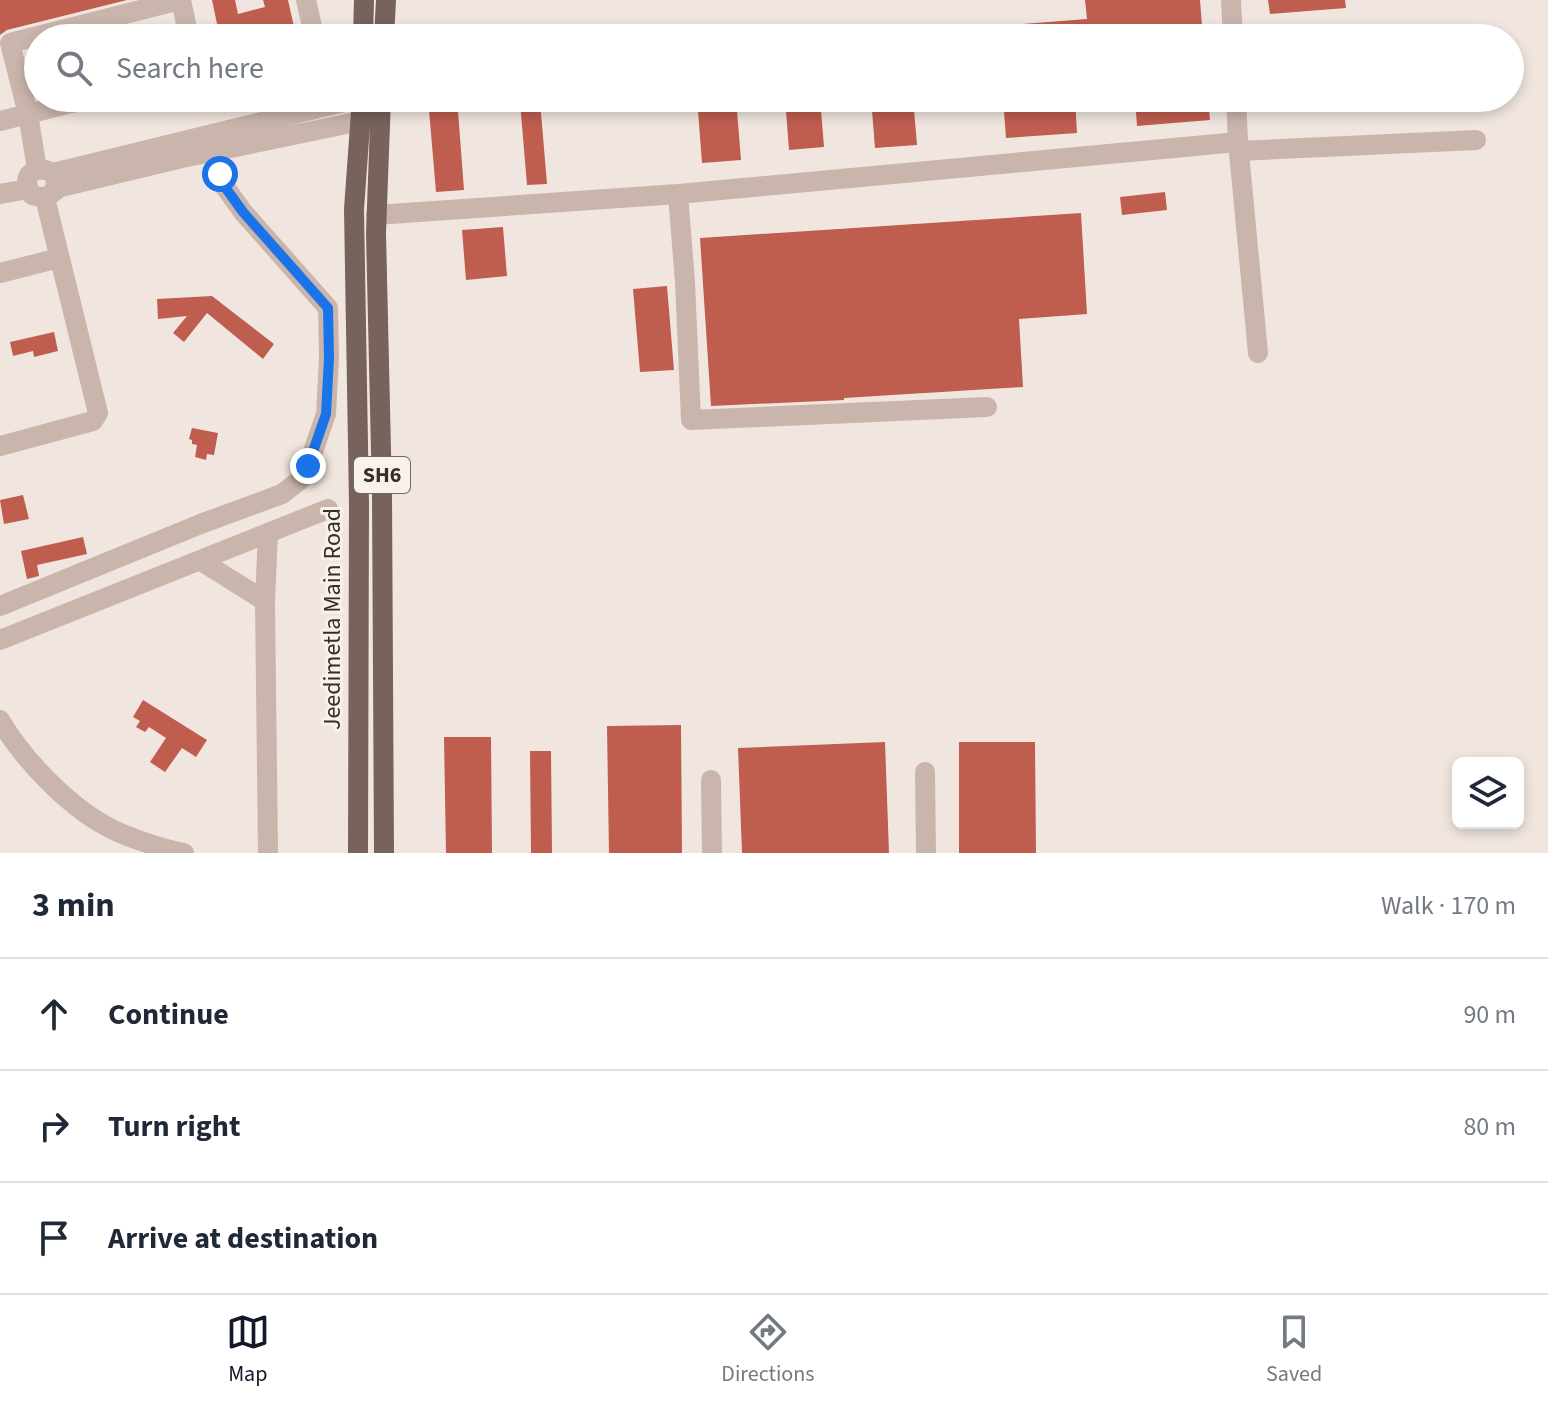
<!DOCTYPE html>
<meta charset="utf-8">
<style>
body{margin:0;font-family:"Source Sans 3",sans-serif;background:#f2f2f3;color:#1f2937}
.controls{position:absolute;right:24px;bottom:24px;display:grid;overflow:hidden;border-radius:12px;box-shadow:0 4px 12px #0003}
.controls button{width:72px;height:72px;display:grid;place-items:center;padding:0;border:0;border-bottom:2px solid #e0e1e3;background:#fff;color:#1f2937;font:40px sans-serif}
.stop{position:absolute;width:24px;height:24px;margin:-18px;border:6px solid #1a73e8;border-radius:50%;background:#fff}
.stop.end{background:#1a73e8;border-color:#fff;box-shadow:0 2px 8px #0008}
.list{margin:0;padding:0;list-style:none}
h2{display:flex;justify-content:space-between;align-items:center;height:104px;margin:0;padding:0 32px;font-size:34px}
h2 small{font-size:26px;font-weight:400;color:#747a83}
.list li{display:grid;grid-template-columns:52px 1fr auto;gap:24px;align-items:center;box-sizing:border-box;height:112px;padding:0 32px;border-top:2px solid #e0e1e3}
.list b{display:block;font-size:30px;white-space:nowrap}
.list em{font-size:26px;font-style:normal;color:#747a83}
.icon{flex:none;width:44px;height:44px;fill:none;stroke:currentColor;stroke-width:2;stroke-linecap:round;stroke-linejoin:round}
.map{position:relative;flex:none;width:1548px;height:853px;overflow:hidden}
.search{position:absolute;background:#fff;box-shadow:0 4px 12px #0003;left:24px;right:24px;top:24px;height:88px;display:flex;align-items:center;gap:20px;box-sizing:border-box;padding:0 28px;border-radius:44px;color:#747a83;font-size:30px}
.sheet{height:440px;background:#fff}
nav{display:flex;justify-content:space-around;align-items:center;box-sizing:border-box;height:112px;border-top:2px solid #e0e1e3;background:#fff;font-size:22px;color:#747a83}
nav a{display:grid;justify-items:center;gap:4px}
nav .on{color:#111827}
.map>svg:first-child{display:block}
</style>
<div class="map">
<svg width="1548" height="853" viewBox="0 0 1548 853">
<rect width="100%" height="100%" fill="#f1e6df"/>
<path fill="#bf5d4f" d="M0,0h127l-120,30 -7,5z
M212,0h23l3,14 27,-7 -2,-7h25l7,31 -33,7h-42z
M1085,0h115l3,38h-73l-1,-12 -59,6v6h-71l-1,-12 89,-7z
M1268,0h77l1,8 -76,6z
M428,98h29l7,92 -28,2z
M697,98h39l5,62 -39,3z
M785,98h35l4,49 -35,3z
M871,98h42l4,47 -42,3z
M1003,98h72l2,35 -71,5z
M1135,98h73l2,22 -73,6z
M540,101l7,83 -20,1 -7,-83z
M1165,192l2,18 -45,5 -2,-18z
M1081,213l6,101 -68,5 4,68 -179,11v2l-133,6 -11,-168z
M503,227l4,49 -41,4 -4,-50z
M667,286l7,84 -34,2 -7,-83z
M212,296l62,48 -11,15 -56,-46 -23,29 -11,-9 14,-17 -29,3 -1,-20z
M54,332l4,19 -24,6 -1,-6 -20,5 -3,-14z
M192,428l26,5 -4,22 -7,-1 -1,6 -11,-3 2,-12 -5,-1v-4l-3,-1z
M23,495l6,24 -25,5 -4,-24z
M83,537l4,17 -50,11 2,11 -12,3 -6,-28z
M143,700l64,40 -11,17 -14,-9 -17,24 -15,-10 16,-24 -17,-11 -4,5 -9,-5 4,-6 -7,-4z
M681,725l1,128h-73l-2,-127z
M444,737h47l1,116h-46z
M885,742l4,111h-147l-4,-105z
M959,742h76l1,111h-77z
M530,751h21l1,102h-21z"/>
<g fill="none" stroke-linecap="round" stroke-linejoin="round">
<path stroke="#c9b5ab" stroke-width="20" d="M181,0l8,38
M306,0l8,35 -2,3
M1231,0l2,38
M1236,98l2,44 20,211
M0,121l91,-23
M1239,151l237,-11
M37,169l-9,-55 -18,-71 170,-43
M53,173l3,7 -1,11 -10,7 -13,-3c-13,-17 2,-33 21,-22l307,-75
M57,188l125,-30 179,-37
M0,194l28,-5
M678,194l7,88 6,138 296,-13
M376,215l302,-21 560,-52
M0,273l59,-15
M0,446l93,-25 5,-8 -53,-215
M201,561l64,40
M0,606l203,-83 79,-29 18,-14 8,-14 18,-52 3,-56 -1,-50 -85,-96 -18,-25 -11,-36
M0,640l328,-131
M0,720c22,38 67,85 106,106 19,11 57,23 78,27
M925,772l1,81
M711,780l1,73
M268,853l-3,-252 3,-68"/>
<path stroke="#78625c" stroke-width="20" d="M363,38l1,-38
M384,38l2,-38
M381,98l-5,135 6,261 2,359
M358,853l1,-349 -5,-295 8,-111"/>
</g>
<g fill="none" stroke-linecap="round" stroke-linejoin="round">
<path stroke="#1a73e8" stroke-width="10" d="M220,174l5,13 18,25 85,96 1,50 -3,56 -18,52"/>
</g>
<g text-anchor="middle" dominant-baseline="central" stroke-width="6" stroke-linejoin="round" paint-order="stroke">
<rect fill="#f9f1eb" stroke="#716864" stroke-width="2" x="354" y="457" width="56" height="36" rx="6"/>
<g font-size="22" font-weight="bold" fill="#372d2a">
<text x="382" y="475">SH6</text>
</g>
<g font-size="24" fill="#372d2a" stroke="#f9f1eb">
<text transform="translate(332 619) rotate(-90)">Jeedimetla Main Road</text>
</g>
</g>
</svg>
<div class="controls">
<button><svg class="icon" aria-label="layers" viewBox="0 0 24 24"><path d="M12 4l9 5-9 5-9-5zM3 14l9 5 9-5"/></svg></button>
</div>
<div class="stop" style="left:220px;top:174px"></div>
<div class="stop end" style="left:308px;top:466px"></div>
<div class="search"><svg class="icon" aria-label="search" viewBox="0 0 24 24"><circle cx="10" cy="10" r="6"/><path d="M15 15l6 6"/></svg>Search here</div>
</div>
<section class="sheet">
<h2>3 min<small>Walk · 170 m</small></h2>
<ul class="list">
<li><svg class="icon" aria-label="ahead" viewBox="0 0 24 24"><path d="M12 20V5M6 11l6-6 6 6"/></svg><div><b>Continue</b></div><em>90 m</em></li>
<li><svg class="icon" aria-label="right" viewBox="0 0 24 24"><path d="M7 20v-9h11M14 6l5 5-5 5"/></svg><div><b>Turn right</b></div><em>80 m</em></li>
<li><svg class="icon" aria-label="arrive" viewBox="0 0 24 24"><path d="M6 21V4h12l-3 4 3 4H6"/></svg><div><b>Arrive at destination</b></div></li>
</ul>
</section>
<nav>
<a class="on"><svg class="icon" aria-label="map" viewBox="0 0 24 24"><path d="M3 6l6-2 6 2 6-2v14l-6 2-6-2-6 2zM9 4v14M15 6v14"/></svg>Map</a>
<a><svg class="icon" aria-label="directions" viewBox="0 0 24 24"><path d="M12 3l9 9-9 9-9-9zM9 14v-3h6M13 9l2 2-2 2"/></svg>Directions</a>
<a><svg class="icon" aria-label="saved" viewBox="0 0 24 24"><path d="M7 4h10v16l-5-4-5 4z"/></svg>Saved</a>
</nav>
